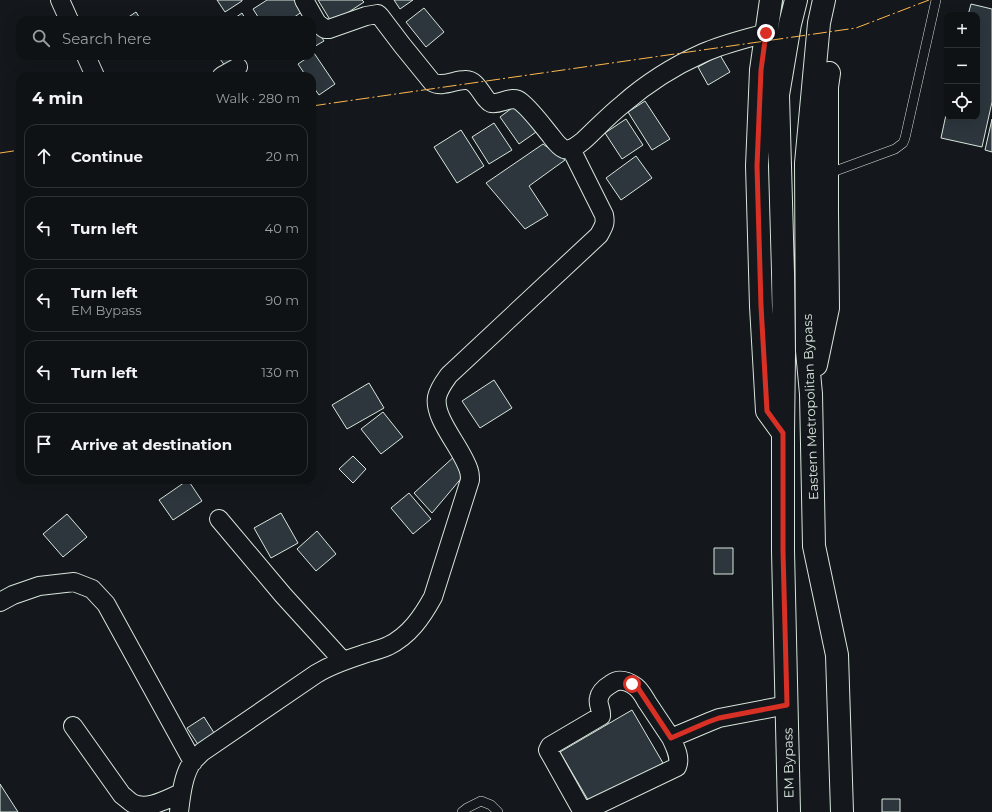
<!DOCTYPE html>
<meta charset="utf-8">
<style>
body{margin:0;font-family:Montserrat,sans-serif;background:#1d2022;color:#f1f3f6}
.controls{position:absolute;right:12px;top:12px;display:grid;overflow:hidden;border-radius:8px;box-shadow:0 4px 16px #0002}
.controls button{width:36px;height:36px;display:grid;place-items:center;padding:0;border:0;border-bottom:1px solid #2f3234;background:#0f1215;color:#f1f3f6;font:20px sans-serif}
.stop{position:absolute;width:12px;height:12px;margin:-9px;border:3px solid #d93025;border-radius:50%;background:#fff}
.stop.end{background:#d93025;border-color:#fff;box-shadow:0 1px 4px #0008}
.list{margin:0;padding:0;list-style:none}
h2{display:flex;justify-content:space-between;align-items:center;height:52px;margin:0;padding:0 16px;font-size:17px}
h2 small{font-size:13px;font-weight:400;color:#9b9ea0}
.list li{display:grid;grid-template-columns:26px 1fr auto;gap:12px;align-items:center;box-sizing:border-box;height:64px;margin:0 8px 8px;padding:0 8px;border:1px solid #2f3234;border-radius:12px}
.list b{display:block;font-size:15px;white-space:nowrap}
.list p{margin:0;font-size:13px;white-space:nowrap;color:#9b9ea0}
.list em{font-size:13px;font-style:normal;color:#9b9ea0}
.icon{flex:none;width:22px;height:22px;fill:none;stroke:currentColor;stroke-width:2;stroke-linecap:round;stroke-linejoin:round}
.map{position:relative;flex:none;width:992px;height:812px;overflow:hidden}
.search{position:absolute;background:#0f1215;box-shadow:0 4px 16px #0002;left:16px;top:16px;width:300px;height:44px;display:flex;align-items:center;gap:10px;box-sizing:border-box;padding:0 14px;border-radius:12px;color:#9b9ea0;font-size:15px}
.panel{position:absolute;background:#0f1215;box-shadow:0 4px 16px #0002;left:16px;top:72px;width:300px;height:412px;border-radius:12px}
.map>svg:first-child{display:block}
</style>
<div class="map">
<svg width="992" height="812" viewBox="0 0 992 812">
<rect width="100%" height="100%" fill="#14181c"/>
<path fill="#2c363c" stroke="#d8e6dc" d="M217,0h25v1l-17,11z
M267,0h33l6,9 -16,11h-30l-7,-11z
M318,0h44l2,2 -32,21z
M394,0h19l-13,9z
M971,4l21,5v93l-10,45 -41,-9 6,-28v7h30v-102h-9z
M424,8l20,24 -18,15 -20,-25z
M136,12l5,8h-17z
M242,13l4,7h-14z
M312,22l12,19 -12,7z
M314,53l21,31 -16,11 -7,-10v-9h-6l-8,-12 12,-8h2v-1z
M720,55l10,17 -22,13 -10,-18z
M218,56h21l-14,10z
M645,101l25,38 -18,11 -24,-38z
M520,102l19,28 -20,14 -19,-27z
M626,119l17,26 -21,14 -17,-26z
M992,119v33l-7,-2z
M494,123l18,27 -23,14 -17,-27z
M461,130l23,36 -27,17 -23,-36z
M543,144l22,16 -36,26 19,29 -23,14 -39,-46z
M636,156l16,22 -31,22 -15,-22z
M494,380l18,28 -32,20 -18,-27z
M369,383l15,25 -37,21 -15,-24z
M383,412l20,25 -22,17 -20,-25z
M456,455l8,20 -32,38 -18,-20z
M353,456l13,13 -13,14 -14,-14z
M188,480l14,21 -29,19 -14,-20z
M409,493l22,26 -18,15 -22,-26z
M281,513l17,30 -27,15 -17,-30z
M67,514l20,23 -24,20 -20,-23z
M317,531l19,23 -20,17 -19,-22z
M714,548h19v26h-19z
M632,710l31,53 -72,42 -31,-53z
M204,717l12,19 -17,10 -12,-18z
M0,784l18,28h-18z
M882,799h18v13h-18z"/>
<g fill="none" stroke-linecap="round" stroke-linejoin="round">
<defs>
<path id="service" d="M827,174l68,-25 8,-6 2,-5 31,-138
M462,812l5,-4 14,-7 10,4 7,7"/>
<path id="minor" d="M60,0l9,20
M304,0l13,23 8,6h4l37,-13 12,-2 2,2 22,29 30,37c10,6 22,-2 33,-2 13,-1 18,20 26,23 10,2 21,-9 30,-1 11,9 21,23 30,34 3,4 8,11 13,13 7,2 14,-4 19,-8 13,-12 26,-26 40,-37 24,-21 51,-38 80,-51 20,-9 42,-14 63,-20
M86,56l9,20
M222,76l16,-9
M219,519l64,76 60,66
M0,602l13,-7 26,-9 35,-4 18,7 14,15 87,158
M73,726l49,69c3,2 7,6 10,8 15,8 35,-4 49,-10
M671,738c-8,-12 -16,-24 -24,-36 -3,-5 -6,-11 -11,-15 -8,-6 -17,-9 -25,-3 -5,3 -11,8 -12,14 -2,6 3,12 2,18l-51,30 -2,4 33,59 4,2 92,-44c4,-10 -2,-20 -6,-29l38,-16 10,-4 68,-13
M179,812c2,-16 4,-38 14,-51 3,-3 6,-6 9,-9l114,-78c16,-10 33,-15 51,-21 7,-2 14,-4 21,-7 21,-10 34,-29 45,-49l37,-117c0,-3 0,-6 -1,-9 -6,-22 -36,-52 -32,-74 2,-9 7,-15 12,-22l150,-140c4,-8 7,-10 5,-20l-33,-66"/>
<path id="primary" d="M771,0l-10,70 -4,96 4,140 6,105 16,22
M824,0l-5,23 -13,140 1,188 4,43 3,152 23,109 5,157
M816,365l12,-57 -1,-97v-124l2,-14
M789,812l-6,-261v-118l1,-79 -1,-81 -5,-178 12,-71 6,-24"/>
</defs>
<use href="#service" stroke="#d8e6dc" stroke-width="10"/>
<use href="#minor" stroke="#d8e6dc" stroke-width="20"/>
<use href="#primary" stroke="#d8e6dc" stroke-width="24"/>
<use href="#service" stroke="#14181c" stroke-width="9"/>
<use href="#minor" stroke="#14181c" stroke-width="18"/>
<use href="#primary" stroke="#14181c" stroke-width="22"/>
<path stroke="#ffb74d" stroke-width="1" stroke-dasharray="14 3 2 3" stroke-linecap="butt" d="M312,106l544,-78 73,-28
M0,153l20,-3"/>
</g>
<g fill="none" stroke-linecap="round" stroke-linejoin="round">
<path stroke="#d93025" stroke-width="5" d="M632,684l6,4 33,50 37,-16 11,-4 68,-13 -4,-154v-118l-16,-22 -6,-105 -4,-140 4,-96 5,-37"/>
</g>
<g text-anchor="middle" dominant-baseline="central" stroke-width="3" stroke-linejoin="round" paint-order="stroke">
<g font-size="13" fill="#d8e6dc" stroke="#14181c">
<text transform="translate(810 407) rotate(-92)">Eastern Metropolitan Bypass</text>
<text transform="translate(788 763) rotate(-91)">EM Bypass</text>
</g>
</g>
</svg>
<div class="controls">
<button>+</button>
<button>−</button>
<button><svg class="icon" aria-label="locate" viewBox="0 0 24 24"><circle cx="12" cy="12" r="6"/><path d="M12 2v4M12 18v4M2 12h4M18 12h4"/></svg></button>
</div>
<div class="stop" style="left:632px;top:684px"></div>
<div class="stop end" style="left:766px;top:33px"></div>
<div class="search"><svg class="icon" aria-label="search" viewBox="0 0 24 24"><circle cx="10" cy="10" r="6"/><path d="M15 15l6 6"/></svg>Search here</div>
<section class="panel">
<h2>4 min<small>Walk · 280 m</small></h2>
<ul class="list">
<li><svg class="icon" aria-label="ahead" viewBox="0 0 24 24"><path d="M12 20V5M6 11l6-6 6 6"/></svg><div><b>Continue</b></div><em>20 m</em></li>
<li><svg class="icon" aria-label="left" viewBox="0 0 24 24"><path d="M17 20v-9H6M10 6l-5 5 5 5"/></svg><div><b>Turn left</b></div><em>40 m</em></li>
<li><svg class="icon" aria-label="left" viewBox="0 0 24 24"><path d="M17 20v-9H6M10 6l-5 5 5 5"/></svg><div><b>Turn left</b><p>EM Bypass</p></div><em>90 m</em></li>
<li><svg class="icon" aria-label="left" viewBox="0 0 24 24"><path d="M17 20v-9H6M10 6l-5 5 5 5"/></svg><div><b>Turn left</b></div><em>130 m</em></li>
<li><svg class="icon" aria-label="arrive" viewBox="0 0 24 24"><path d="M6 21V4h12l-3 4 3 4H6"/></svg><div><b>Arrive at destination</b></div></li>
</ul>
</section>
</div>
